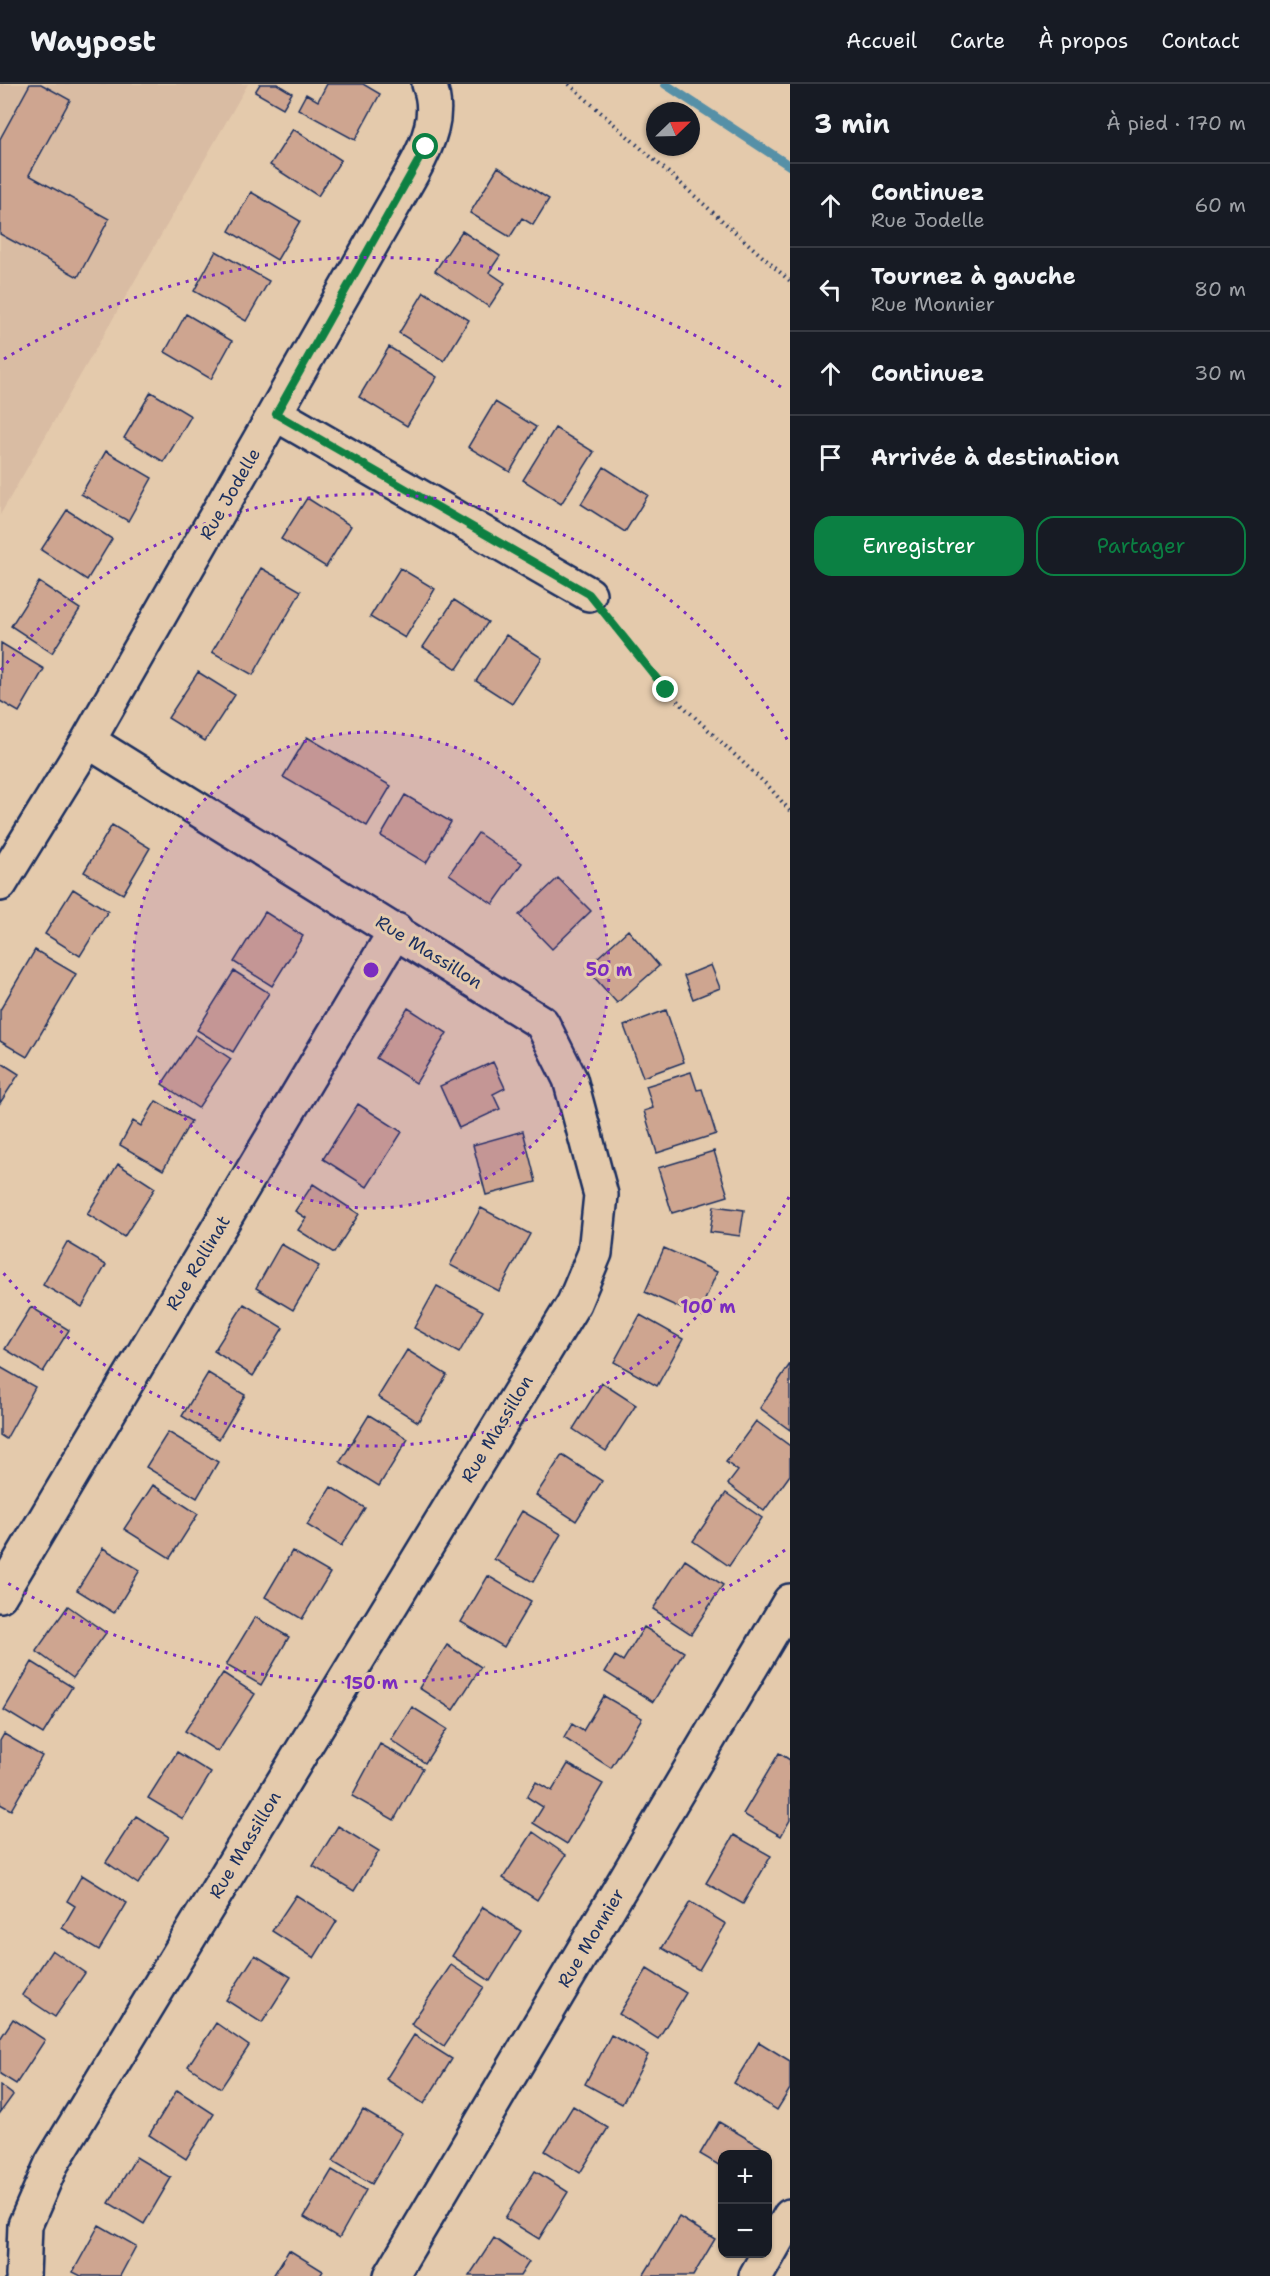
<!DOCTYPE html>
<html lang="fr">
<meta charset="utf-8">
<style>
body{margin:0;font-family:"Shantell Sans",sans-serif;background:#20242c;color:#f1f3f6}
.controls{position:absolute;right:18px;bottom:18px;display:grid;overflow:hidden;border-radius:12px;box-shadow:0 2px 4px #0004}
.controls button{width:54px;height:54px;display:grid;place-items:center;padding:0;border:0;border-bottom:2px solid #363941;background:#171b24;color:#f1f3f6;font:30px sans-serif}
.compass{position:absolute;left:646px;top:18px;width:54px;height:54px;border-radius:50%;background:#171b24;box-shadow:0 2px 4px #0004;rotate:67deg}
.stop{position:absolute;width:18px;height:18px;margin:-14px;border:4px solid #0b8043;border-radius:50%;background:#fff}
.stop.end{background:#0b8043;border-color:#fff;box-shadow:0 2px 6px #0008}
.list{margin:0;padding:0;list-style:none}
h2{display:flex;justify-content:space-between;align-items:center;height:78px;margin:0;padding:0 24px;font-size:26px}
h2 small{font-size:20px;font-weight:400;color:#9ea1a6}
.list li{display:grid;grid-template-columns:39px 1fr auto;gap:18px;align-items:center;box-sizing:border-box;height:84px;padding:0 24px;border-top:2px solid #363941}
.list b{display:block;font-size:22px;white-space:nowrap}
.list p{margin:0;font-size:20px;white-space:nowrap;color:#9ea1a6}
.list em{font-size:20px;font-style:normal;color:#9ea1a6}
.actions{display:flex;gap:12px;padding:18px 24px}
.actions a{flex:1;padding:14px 0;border:2px solid #0b8043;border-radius:18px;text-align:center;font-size:21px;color:#0b8043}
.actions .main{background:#0b8043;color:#fff}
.icon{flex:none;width:33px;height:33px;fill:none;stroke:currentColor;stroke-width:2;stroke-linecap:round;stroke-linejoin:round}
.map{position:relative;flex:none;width:790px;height:2192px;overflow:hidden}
header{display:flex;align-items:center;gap:36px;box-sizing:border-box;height:84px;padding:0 30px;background:#171b24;border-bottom:2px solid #363941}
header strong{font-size:28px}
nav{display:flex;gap:33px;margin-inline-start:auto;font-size:21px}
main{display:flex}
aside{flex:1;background:#171b24}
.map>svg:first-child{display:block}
</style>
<header>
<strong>Waypost</strong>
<nav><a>Accueil</a><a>Carte</a><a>À propos</a><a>Contact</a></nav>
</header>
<main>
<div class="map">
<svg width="790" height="2192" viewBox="0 0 790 2192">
<rect width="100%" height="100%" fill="#e4caac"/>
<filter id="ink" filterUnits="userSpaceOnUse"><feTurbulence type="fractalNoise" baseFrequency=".0167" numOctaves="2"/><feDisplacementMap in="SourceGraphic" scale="12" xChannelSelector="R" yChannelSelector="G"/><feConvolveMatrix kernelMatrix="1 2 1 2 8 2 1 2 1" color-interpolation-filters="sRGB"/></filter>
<g filter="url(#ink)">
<path fill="#d9bca3" d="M0,0h248l-248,431z"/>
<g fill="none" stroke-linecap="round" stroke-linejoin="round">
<path stroke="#5790a7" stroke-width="9" d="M665,0l125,82"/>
</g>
<path fill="#cea590" stroke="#1b2f5e" stroke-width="1.5" d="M30,0h11l29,16 -41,75 80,44 -31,58 -78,-43v-95z
M260,0h17l15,9 -9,15 -28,-16z
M327,0h36l17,10 -25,46 -57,-31 8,-15 12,7z
M293,45l48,31 -23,36 -48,-31z
M498,83l51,32 -16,26 -11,-7 -12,19 -40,-24z
M251,108l49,29 -23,39 -48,-29z
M462,147l38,25 -11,16 16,11 -16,24 -54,-36z
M216,167l53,30 -23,40 -52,-30z
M424,208l45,28 -25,41 -45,-28z
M186,230l46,27 -21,38 -46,-27z
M389,263l48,30 -30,49 -48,-29z
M151,308l40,24 -27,46 -40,-24z
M495,318l41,25 -26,45 -42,-25z
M555,344l39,24 -33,52 -38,-24z
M106,367l46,27 -24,43 -47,-27z
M604,383l44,28 -23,37 -44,-28z
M307,414l44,28 -25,41 -45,-28z
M67,426l45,29 -25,41 -46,-30z
M261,484l40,23 -48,84 -41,-23z
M400,484l35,21 -30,49 -35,-21z
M39,498l41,27 -28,44 -41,-27z
M454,516l34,22 -31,47 -34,-22z
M506,551l36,23 -30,46 -36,-23z
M1,559l43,26 -25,43 -19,-11z
M198,588l37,23 -30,46 -37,-23z
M307,653l84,49 -24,40 -84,-49z
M405,711l46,27 -25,41 -45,-27z
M112,741l38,23 -27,46 -39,-22z
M478,749l44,30 -29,41 -44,-30z
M558,794l33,33 -39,38 -33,-34z
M73,805l35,22 -28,45 -35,-22z
M265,828l38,24 -31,50 -38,-24z
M628,846l31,36 -42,37 -31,-35z
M35,866l41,24 -49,83 -27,-16v-31z
M711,881l9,23 -27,11 -9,-23z
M234,887l35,22 -36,59 -36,-22z
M408,924l39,25 -31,50 -40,-25z
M666,926l18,52 -41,15 -19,-51z
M195,951l36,24 -33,49 -36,-24z
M0,978l19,12 -19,29z
M493,978l12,26 -12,6 7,15 -41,19 -19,-42z
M691,988l6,18 5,-1 14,45 -59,19 -13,-42 9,-3 -7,-22z
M156,1017l35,20 -28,49 -43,-25 13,-24 8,5z
M358,1020l44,28 -35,55 -44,-28z
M523,1047l13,51 -50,13 -13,-50z
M714,1067l14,45 -56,17 -14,-45z
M118,1080l37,24 -31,49 -37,-23z
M313,1100l46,30 -25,39 -36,-23 8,-12 -11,-7z
M714,1122l30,4 -4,26 -30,-4z
M481,1124l49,26 -31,57 -49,-26z
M67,1158l39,23 -24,42 -39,-22z
M281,1160l38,22 -26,44 -37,-22z
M664,1164l53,24 -19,44 -53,-24z
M437,1202l46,25 -24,42 -45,-25z
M244,1220l39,24 -30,48 -39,-25z
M31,1223l38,23 -26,42 -38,-23z
M640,1231l43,24 -26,47 -43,-24z
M407,1266l40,25 -29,47 -40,-25z
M790,1280v66l-30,-22z
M0,1283l35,20 -29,52 -6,-4z
M208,1289l37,22 -26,44 -37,-23z
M602,1299l34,22 -30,46 -33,-22z
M369,1331l39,24 -29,47 -39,-24z
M756,1337l34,25v29l-26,36 -36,-27 10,-13 -12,-9z
M168,1348l50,30 -21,36 -51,-31z
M562,1371l40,26 -26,40 -40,-26z
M153,1401l45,29 -28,44 -46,-29z
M331,1403l34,21 -24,38 -34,-21z
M726,1409l36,25 -33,48 -36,-25z
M522,1427l39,23 -28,48 -39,-23z
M103,1464l37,22 -26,43 -37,-23z
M292,1467l38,22 -28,46 -37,-22z
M685,1476l38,25 -32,49 -38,-25z
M488,1492l43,25 -27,46 -43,-25z
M68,1522l38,27 -33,45 -37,-27z
M255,1533l34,20 -28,48 -35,-20z
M644,1543l40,25 -31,50 -48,-30 10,-16 8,5z
M447,1561l34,22 -28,43 -34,-22z
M32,1578l40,25 -29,47 -39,-24z
M223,1589l32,21 -37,58 -33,-21z
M604,1612l38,22 -31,50 -47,-30 8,-14 11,7z
M412,1623l35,22 -22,34 -34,-23z
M4,1650l38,22 -31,54 -11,-6v-63z
M380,1660l43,24 -29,52 -42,-24z
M177,1668l34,21 -28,46 -35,-21z
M779,1669l11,7v60l-9,16 -38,-22z
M568,1680l35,20 -36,60 -34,-21 10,-16 -16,-10 9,-15 16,9z
M136,1732l33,21 -31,47 -32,-22z
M338,1742l41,25 -25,40 -41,-25z
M533,1748l33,23 -29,45 -34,-22z
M734,1751l37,21 -28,48 -37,-21z
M82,1791l45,28 -28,47 -37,-22 13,-22 -8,-5z
M296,1811l41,26 -23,37 -42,-27z
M690,1818l36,22 -27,46 -37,-22z
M483,1823l38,24 -31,50 -38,-25z
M52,1866l33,23 -30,44 -33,-22z
M255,1871l36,22 -29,46 -36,-23z
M451,1881l33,22 -40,59 -33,-22z
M647,1885l39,24 -28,46 -39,-25z
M13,1935l32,21 -29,44 -16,-10v-35z
M216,1939l33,23 -28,42 -33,-22z
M414,1951l38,24 -28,45 -38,-25z
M611,1951l37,20 -26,49 -37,-20z
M759,1958l31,19v28l-13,21 -43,-27z
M0,2001l13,10 -13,18z
M177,2006l37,24 -28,45 -37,-24z
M573,2022l35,22 -28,45 -35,-22z
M363,2026l39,23 -30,51 -39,-23z
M719,2038l46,27 -3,5h-40v13l-22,-13z
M136,2073l35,21 -27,46 -35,-21z
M332,2086l34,20 -27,48 -35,-21z
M535,2087l33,21 -29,47 -34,-21z
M679,2133l36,22 -22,37h-50z
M99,2141l37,21 -16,30h-39l-8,-4z
M494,2154l35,24 -9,14h-51z
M289,2166l34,21 -3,5h-47z"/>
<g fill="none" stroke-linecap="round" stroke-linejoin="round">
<defs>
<path id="minor" d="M276,330l313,180
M0,800l88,-143 325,-570c15,-27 28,-57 16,-87
M0,1511l396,-665
M23,2192l2,-51 27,-62 522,-860 21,-50 6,-58 -31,-116 -28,-56 -454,-282
M391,2192l399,-675
M756,2192l34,-60"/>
</defs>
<use href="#minor" stroke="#1b2f5e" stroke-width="38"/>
<path stroke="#1b2f5e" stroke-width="4" stroke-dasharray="1.5 4.5" stroke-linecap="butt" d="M569,0l221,197
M608,534l58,72 104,98 20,23"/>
<use href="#minor" stroke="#e4caac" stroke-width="33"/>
</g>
</g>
<g fill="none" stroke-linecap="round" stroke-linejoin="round" filter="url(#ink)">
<path stroke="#0b8043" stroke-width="8" d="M426,63l-150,267 313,180 77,96"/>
</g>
<circle cx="371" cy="886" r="238" fill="#7b2cbf" fill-opacity=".12"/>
<g fill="none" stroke="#7b2cbf" stroke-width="3" stroke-dasharray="3 6">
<circle cx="371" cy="886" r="238"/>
<path d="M789 1113A476 476 0 0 1 1 1186M1 586A476 476 0 0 1 789 659"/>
<path d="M785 1466A713 713 0 0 1 4 1497M4 275A713 713 0 0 1 785 306"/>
</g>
<g text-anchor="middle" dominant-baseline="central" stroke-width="6" stroke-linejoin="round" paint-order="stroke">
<g font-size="18" fill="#1b2f5e" stroke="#e4caac">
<text transform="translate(230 410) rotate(-60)">Rue Jodelle</text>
<text transform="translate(429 868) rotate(32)">Rue Massillon</text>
<text transform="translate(198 1179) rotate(-59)">Rue Rollinat</text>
<text transform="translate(497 1345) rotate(-59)">Rue Massillon</text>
<text transform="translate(245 1761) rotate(-59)">Rue Massillon</text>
<text transform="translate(591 1854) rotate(-59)">Rue Monnier</text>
</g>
</g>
<circle cx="371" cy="886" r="9" fill="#7b2cbf" stroke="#e4caac" stroke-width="3"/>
<g font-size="18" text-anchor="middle" font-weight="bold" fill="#7b2cbf" stroke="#e4caac" stroke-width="6" stroke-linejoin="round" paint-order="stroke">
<text x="609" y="892">50 m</text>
<text x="708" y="1229">100 m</text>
<text x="371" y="1605">150 m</text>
</g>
</svg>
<div class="controls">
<button>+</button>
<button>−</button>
</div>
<svg class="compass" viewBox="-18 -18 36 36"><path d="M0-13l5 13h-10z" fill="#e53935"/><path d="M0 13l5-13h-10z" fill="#9ea1a6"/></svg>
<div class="stop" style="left:426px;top:63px"></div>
<div class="stop end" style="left:666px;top:606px"></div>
</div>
<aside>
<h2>3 min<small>À pied · 170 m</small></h2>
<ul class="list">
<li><svg class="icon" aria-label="ahead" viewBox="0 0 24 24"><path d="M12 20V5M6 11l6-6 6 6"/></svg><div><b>Continuez</b><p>Rue Jodelle</p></div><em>60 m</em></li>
<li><svg class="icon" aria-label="left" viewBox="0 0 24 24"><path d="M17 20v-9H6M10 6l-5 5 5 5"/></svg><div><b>Tournez à gauche</b><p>Rue Monnier</p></div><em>80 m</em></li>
<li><svg class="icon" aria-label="ahead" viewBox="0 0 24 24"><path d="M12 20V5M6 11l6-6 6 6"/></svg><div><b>Continuez</b></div><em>30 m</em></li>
<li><svg class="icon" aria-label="arrive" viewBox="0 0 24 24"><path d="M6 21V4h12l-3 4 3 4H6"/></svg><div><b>Arrivée à destination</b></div></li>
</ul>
<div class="actions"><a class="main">Enregistrer</a><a>Partager</a></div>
</aside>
</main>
